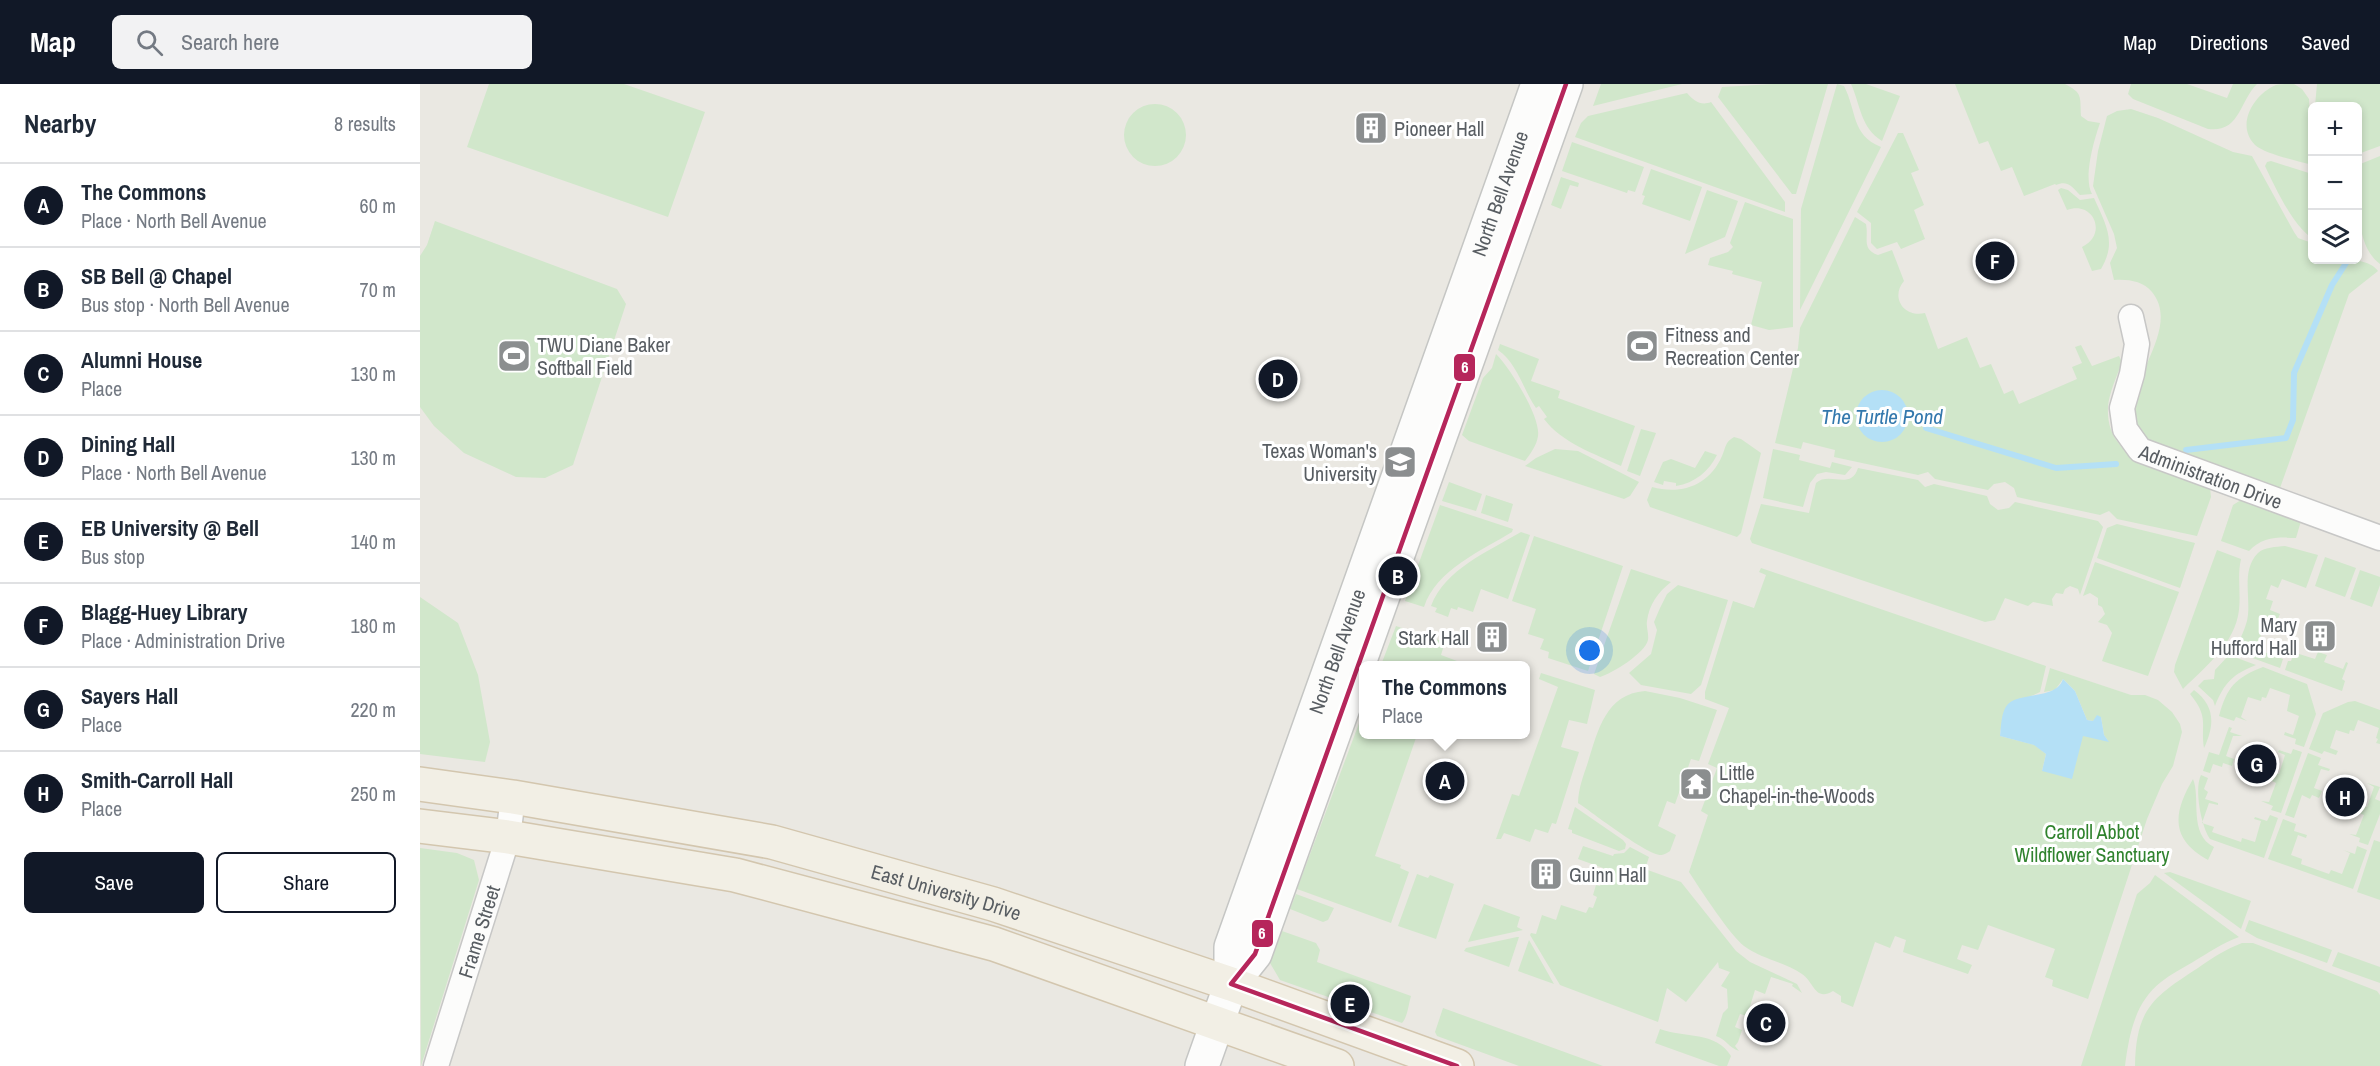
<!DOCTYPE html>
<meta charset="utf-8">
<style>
body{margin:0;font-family:"Archivo Narrow",sans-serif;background:#f2f2f3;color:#1f2937}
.controls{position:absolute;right:18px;top:18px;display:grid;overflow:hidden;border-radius:9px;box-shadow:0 3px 9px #0003}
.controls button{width:54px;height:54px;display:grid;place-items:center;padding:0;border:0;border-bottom:2px solid #e0e1e3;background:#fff;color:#1f2937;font:30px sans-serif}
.you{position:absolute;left:1170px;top:567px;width:21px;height:21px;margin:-15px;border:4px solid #fff;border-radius:50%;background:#1a73e8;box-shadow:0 0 0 9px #1a73e833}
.badge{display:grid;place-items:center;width:39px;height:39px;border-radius:50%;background:#111827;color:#fff;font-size:20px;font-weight:700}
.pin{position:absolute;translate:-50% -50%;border:3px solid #fff;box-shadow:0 2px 6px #0006}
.popup{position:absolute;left:939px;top:577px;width:171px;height:78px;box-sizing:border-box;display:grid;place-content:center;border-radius:9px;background:#fff;filter:drop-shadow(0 2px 4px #0005);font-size:20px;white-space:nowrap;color:#747a83}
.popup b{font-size:22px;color:#1f2937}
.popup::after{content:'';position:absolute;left:50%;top:100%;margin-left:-12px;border:12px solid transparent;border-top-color:#fff}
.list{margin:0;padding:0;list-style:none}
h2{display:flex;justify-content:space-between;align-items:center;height:78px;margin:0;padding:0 24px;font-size:26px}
h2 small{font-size:20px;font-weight:400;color:#747a83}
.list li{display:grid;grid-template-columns:39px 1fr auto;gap:18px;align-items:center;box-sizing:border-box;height:84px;padding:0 24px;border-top:2px solid #e0e1e3}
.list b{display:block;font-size:22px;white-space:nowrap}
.list p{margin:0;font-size:20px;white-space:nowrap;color:#747a83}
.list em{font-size:20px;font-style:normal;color:#747a83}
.actions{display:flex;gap:12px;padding:18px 24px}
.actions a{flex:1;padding:14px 0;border:2px solid #111827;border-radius:9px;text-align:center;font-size:21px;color:#111827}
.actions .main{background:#111827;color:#fff}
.icon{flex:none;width:33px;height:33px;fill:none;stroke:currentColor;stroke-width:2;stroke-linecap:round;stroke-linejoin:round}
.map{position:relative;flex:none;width:1960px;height:982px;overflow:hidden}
header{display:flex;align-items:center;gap:36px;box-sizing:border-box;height:84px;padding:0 30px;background:#111827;color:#fff}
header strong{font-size:28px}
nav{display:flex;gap:33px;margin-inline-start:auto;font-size:21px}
.search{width:420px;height:54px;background:#f2f2f3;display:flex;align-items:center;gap:15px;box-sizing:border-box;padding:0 21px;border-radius:9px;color:#747a83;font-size:22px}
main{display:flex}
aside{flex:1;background:#fff}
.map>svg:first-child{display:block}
</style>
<header>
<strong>Map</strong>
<div class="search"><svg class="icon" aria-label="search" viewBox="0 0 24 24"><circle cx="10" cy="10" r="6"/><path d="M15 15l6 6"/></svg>Search here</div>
<nav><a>Map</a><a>Directions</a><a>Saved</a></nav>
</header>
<main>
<aside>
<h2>Nearby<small>8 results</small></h2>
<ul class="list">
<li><span class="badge">A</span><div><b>The Commons</b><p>Place · North Bell Avenue</p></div><em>60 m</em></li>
<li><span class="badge">B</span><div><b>SB Bell @ Chapel</b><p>Bus stop · North Bell Avenue</p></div><em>70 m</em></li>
<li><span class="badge">C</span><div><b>Alumni House</b><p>Place</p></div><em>130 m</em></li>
<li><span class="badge">D</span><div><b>Dining Hall</b><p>Place · North Bell Avenue</p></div><em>130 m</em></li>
<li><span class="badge">E</span><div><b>EB University @ Bell</b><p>Bus stop</p></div><em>140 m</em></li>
<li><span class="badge">F</span><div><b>Blagg-Huey Library</b><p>Place · Administration Drive</p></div><em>180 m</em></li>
<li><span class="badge">G</span><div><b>Sayers Hall</b><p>Place</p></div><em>220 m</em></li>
<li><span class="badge">H</span><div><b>Smith-Carroll Hall</b><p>Place</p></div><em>250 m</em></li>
</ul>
<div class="actions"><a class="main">Save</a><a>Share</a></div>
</aside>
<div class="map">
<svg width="1960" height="982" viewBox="0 0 1960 982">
<rect width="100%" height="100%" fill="#eae8e2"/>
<path fill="#d1e7cb" d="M69,0h135l81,28 -37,105 -201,-70z
M1181,0h81l-89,22z
M1353,0h55l-32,110h-4l-74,-97 4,-10z
M1417,0l7,2c13,25 7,49 37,61l-81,163 1,-101z
M1431,0h15l34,12 -18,45c-22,-14 -21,-35 -31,-57z
M1535,0h110c18,9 15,13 16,32l7,5 12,2c-6,17 -17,55 -8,71l-12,1c-8,-8 -12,-15 -24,-10l-1,-1 -31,12 -12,-29 -11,4 -13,-30 -9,3z
M1711,0h56l40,14 6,-14h24c-18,18 -17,49 -49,45l-75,-30 -5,-5z
M1874,0l8,5 7,10 3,66c-14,-4 -47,-11 -57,-20 -20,-20 -1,-51 21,-60 5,-1 13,-1 18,-1z
M1897,0h63v62l-22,8v-48h-43z
M1267,9c7,8 14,13 24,9l74,100v10l-210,-75 6,-14 7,-7z
M704 51a31 31 0 1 1 62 0a31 31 0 1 1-62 0Z
M1711,25l27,9 75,34 19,4 42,76 4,6 14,5v17c18,0 55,-5 66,11l-29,23 -69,194 -134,-49c-8,-11 -13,-19 -13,-33 2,-34 46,-81 19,-114 -9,-11 -24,-13 -38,-12l-4,-17 7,-15 -3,-14 -21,-48 5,-35 9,-35 10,-5z
M1478,49h5l16,37 -8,3 13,32 -10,5 11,29 -24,10 -4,-7 -20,7 -6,-6v-20l-14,-11z
M1152,58l72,25 -9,25 -7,-2 -1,3 -65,-22z
M1960,72v108c-26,-19 -22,-70 -22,-99z
M1851,77l41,13v64c-19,-12 -37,-51 -47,-72l2,-4z
M1231,85l51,18 -12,34 -48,-17 3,-8 -3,-1z
M1141,93l18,6 -1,4 -8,-2 -9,24 -10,-4z
M1641,104l7,2 12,10 14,-2c12,27 23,44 7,71l-9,2 -10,-24c26,-12 12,-47 -15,-37l-9,-20z
M1287,106l31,11 -13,36 -40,17z
M1325,118l48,17v108l-24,3 -18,-5 11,-43 -30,-8 1,-3 -25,-6 2,-7 18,-6 5,-5 -3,-4z
M1435,133l11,7c3,14 -5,25 12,31l14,-5 12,31c-14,16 0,37 21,32l13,36 29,-12 13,31 11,-4 13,30 9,-4 6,14 58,-25 -5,-12 10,-4 -7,-16 6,-2 11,21 27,-10 3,6c-5,14 -13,31 -14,45 -3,58 63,61 102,81l1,9 -14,39 -80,-17 -8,-8 -9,4 -83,-18 -3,-9 -9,-6 -11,2 -6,6 -53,-11 -7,-7 -10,3 -84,-18 1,-7 -32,-8 -2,7 -26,-6 23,-95 2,-20z
M15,137l182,68 9,15 -53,161 -28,13 -29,-1 -52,-24 -30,-27 -14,-19v-151l7,-11z
M1080,260l39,15 -8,22 29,10 -2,7 77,28 -14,40c-26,-12 -59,-23 -77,-47l3,-2 -8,-11 -3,2c-13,-19 -19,-45 -38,-58z
M1076,270c14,14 45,63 42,82 -1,9 -8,18 -13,25l-56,-20 -7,-6 21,-57 9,-10z
M1221,345l15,4 -16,43 -13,-5z
M1314,353l7,2 20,14 -20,80 -4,4 -87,-30 -3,-7 5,-13c29,8 57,-1 70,-31 4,-9 3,-14 12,-19z
M1135,365l23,2 61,31 -9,14 -6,3 -99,-33 11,-8z
M1353,365l27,6 -1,5 31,8 2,-6 20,5 -7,8 -19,-3 -9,2 -7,9 -7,24 -40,-9z
M1285,367l12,4c-8,16 -22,28 -41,31v-3l-12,-2 -1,4 -9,-3 9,-20 8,-3 24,9z
M1438,384l60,12 7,7 9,-3 53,12 3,8 8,6 11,-2 6,-6 83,19 5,6 -23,68 -2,-6 -8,-3 -5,3 -2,5 -7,-1 -4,6 1,7 -20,-4 -5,4 -23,-8 -10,22 -10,2 -233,-79 -2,-4 11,-35 48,9 7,-30c13,-12 35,8 42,-15z
M1029,398l33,12 -6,17 -34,-10z
M1066,411l27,9 -5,18 -27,-9z
M1821,416l60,21 -5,17c-18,-1 -34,-1 -47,13l-28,-10 12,-36z
M1020,421l73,24 -1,3c-31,19 -76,38 -88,75l-19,-6z
M1697,440l78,19 -15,45 -83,-30 10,-30z
M1101,448l9,3 -22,64 -27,-10 -8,23 -15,-5 -1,3 -6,-2 -3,9 -13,-5 2,-4 -6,-2c14,-37 58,-55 90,-74z
M1114,452l89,30 -35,105 -40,-13 1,-6 -9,-3 4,-10 -16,-5 8,-25 -24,-8z
M1865,462l33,9 -12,33 -24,-9 -4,9 -7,-3 -5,14 7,2 -3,9 10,4 -3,7 -10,-3 -11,31 27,10 -3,9 -47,-17c6,-9 11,-19 14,-30 5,-21 -7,-50 11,-68 6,-6 18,-6 27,-7z
M1797,466l24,9c-4,17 0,34 -2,51 -4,34 -34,57 -56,79l-9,-17 1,-7z
M1905,473l31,11 -11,29 -30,-11z
M1675,478l84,30 -31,84 -46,-15 10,-28 -5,-8 -9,-3 7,-8 -3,-7 -4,-2v-7l-8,-5 -7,3z
M1341,484l285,98 -6,26c-32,16 -34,3 -40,44l35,9 11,9 -4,17 41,-36 25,6 -4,-6 -3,-18 -8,4 -6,-1 -12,-29 -12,-12 -8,11 -11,2 6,-24 81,27h14l13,5 14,12 8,12 2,8 -9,34 -11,18 -15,35 -59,180 -36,-13 1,-6 -8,-3 10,-28 -67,-24 -10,25 -16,-5 -5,14 15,6 -4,9 -65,-22 3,-12 -11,-4 -5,12 -15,-6 -22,65 -12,-5v-6l-8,-5c-18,11 -19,-9 -31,-17 -17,-12 -41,-15 -58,-28 -14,-11 -44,-57 -55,-74l19,-57 -7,-4 16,-43 -9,-4 21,-56 -24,-9v-7l28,-91 21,7 12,-33 -7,-3z
M1211,485l40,13c-13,10 -22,23 -24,39 -1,6 2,13 1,19 -3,13 -35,33 -48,37l-6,-3z
M1940,486l20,7v8l-8,22 -22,-8z
M1258,501l50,15 -27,85 -10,9 -50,-9 -12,-12 22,-19 6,-24 -3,-8 6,-14 7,-14z
M0,513l38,26 20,52 12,67 -5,20 -65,-8z
M976,542l24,8 -1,4 6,2 2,-4 18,6 -4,13 16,6 -1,4h-75z
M1877,561l-1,8 19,6 3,-7 9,3 -3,7 19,7 3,-7 2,1 -6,16 3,2 -3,10 -57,-21 3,-9h3z
M1809,571l27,10c-23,9 -32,18 -41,41l-2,-6 -15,-14 6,-6 10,-1 1,-9z
M1843,583l44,17 9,30 -12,33 -9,-3 1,-5 -12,-4 1,-3 8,3 6,-19 -12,-5 3,-16 -20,-7 -4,10 -4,-1 -1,4 -13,-4 -7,20 6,4 -11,-4 -2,4 -15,-5c8,-29 16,-38 44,-49z
M1121,589l54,17 -8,34 -18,-4 -8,27 18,5 -23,72 -4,-1 -4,10 -13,-4 -5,13 -26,-9 -3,6h-5l16,-45 7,2 39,-109 -19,-8z
M1774,606c21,16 21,34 10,58 -4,-23 6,-30 -14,-54z
M1225,607l35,7 37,12 -18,51 -8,-2 -16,45 -8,-3 -9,25 18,9 -6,16c-1,1 -7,4 -8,4 -13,2 -70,-43 -84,-52 0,-14 6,-29 10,-41 10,-32 18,-68 57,-71z
M1935,617l25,9v34l-4,-1 2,-4 -2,-1 3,-10 -21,-8 -4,11 -4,-1 -1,4 -13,-4 -6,18 8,3 -2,4 -12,-4 -2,3 -13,-5 14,-36 25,-11z
M944,626v24l53,1 -42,121 26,9 -1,3 9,4 -18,51 -94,-34z
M1809,643l3,1 -2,4 12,4h-9l-7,20 8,3 -2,7 -9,-3 -1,4 -9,-3 -3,9 -7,-2 6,-19 10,3z
M1873,665l9,3 -21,61 -10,-3 2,-4 -12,-5 8,1 7,-19 -8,-4 3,-8 8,3 6,-19 -7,-3 1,-2 12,4z
M1888,669l13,5 -3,7 12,4 -1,2 -8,-2 -7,19 8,3 -3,7 -7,-3 -2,4 -8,-4 -8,23 -9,-3z
M1781,691l7,3 -4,11 4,3 -3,7 13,4v2l-9,-2 -7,20 12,4 -2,5 29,10 1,-4 13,4 6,-21 -7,-2 1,-2 12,4 3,-6 8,3 -14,40 -54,-19c-9,-13 -16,-51 -9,-64z
M1773,695c8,19 -5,55 21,68l-6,13c-38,-21 -35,-47 -15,-81z
M1947,699l13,4 -5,12 5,2v13l-12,31 -9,-3 1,-4 -11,-4 7,1 8,-20 -8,-3 3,-8 8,3 7,-20z
M1155,723l48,33 3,4 -1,5 -6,2 -47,-18v-3l-4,-1z
M1863,735l13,5 -2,7 13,4 -1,3 -8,-3 -7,20 11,4 -1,5 28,10 2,-4 11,4 8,-21 -7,-3 12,4 2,-8 10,4 -14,39 -85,-30z
M1954,756l6,2v58l-23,-8z
M1163,762l30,10 1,-2 10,-1 6,-6 19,10 -4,12 36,13 55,69 14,11 47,22 5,9 -10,-7 1,-2 -22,-7 -6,17 -10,-4 -8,26 -7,-2 -5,13 7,3 -4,12 -3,4 4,5c-10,-3 -13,-12 -23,-15l7,-23 5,-5 -1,-19 -6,-3 9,-14 -11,-4 -1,-6 -32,40 -19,-14 -9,34 -98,-37 -30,-50 1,-2 5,1 6,-19 14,5 5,-15 25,8 3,-6 4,1 4,-11 -4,-2 3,-10 4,1 4,-11 -3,-1 2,-6 -25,-9z
M0,764l37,5 17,7 5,20 -58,186z
M1750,788l81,29 -10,28 -77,-56z
M997,790l11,4 2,-3 24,9 -18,55 -38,-13z
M1735,791l84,62c-17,6 -31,16 -46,25 -10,6 -22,12 -32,20 -26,20 -32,53 -36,84h-44l56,-172 13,-11z
M876,810l38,14 -6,12 -5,2 -33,-13z
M1064,820l36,13 -3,10 6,3 -55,12z
M1829,836l83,30 -5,13 -70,-25 -12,-7z
M862,847l34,12 4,7 -3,12 94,34c-3,10 -3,20 -9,27l-122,-43 -10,-17z
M1097,853h2l-10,30 -45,-16 2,-3z
M1109,856l25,44 -36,-13z
M1822,859h11l124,48 3,4v71h-245c1,-57 18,-69 63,-98 14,-10 28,-19 44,-25z
M1918,868l42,15v16l-48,-17z
M1023,924l160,58h-84l-82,-30 -2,-4z
M1240,945c24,9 56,2 71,27l-4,10h-8l-64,-23z"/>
<path fill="#b4e0f6" d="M1436 332a26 26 0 1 1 52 0a26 26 0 1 1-52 0Z
M1643,595l12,12 12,29 6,1 4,-6 4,2 3,18 5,7 -26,-6 -11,43 -30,-8 4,-17 -12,-9 -34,-9c1,-9 1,-25 8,-32 14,-12 49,-5 55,-25z"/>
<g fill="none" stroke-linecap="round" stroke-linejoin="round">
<path stroke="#b4e0f6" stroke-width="6" d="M1506,344l130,40 60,-4
M1766,366l100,-12 7,-18 1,-47 38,-88 16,-25"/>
<defs>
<g id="street">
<path id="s1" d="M1711,233l6,27 -5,30 -10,34 3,21 15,21 240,88"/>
<path id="s2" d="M16,982l72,-229 5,-40"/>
</g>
<g id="secondary">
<path id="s3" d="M811,900v-37l307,-863"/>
<path d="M782,982l29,-82 24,-30 311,-870"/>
</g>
<g id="primary">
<path id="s4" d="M0,700l93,13 259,45 221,62 238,80 226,82"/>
<path d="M0,742l88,11 227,38 259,69 343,122"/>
</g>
</defs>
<use href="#street" stroke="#c7c7c6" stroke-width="27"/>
<use href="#secondary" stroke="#c5c6c4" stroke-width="36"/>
<use href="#primary" stroke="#d3c6ae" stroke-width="36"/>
<use href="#street" stroke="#fcfcfb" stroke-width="24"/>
<use href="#secondary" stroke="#fcfcfb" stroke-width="33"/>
<use href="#primary" stroke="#f2efe5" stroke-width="33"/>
<defs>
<path id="bus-1" d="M1037,982l-226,-82 24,-30 311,-870"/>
</defs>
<use href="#bus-1" stroke="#fff" stroke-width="9"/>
<use href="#bus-1" stroke="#b6265b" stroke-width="4.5"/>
</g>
<defs>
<symbol id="building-square" viewBox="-11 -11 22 22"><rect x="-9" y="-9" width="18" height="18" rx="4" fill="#8b8e8f" stroke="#fff"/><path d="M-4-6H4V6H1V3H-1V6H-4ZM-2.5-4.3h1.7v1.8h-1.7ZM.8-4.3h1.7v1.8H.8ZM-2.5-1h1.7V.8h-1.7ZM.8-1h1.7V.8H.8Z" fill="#fff"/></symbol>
<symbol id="stadium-square" viewBox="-11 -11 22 22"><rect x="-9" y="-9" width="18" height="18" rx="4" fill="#8b8e8f" stroke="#fff"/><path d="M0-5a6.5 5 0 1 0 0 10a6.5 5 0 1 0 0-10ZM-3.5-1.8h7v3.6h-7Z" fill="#fff"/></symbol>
<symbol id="university-square" viewBox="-11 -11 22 22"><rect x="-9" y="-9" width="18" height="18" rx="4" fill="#8b8e8f" stroke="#fff"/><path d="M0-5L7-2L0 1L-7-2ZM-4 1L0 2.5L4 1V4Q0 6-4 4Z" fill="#fff"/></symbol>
<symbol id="temple-square" viewBox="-11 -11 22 22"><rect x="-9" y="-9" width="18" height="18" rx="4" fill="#8b8e8f" stroke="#fff"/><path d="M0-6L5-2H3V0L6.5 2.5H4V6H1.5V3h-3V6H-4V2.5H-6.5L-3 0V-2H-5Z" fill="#fff"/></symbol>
</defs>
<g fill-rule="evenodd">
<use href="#building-square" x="932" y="25" width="38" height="38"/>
<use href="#stadium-square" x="1203" y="243" width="38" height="38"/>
<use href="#stadium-square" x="75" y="253" width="38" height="38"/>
<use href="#university-square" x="961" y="359" width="38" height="38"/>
<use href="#building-square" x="1881" y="533" width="38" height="38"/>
<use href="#building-square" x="1053" y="534" width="38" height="38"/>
<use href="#temple-square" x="1257" y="681" width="38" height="38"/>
<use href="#building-square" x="1107" y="771" width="38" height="38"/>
</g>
<g text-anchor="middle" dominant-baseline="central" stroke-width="6" stroke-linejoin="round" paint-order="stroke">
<g font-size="20" fill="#585d62" stroke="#fff" text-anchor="start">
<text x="974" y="44">Pioneer Hall</text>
<text x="1245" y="250">Fitness and<tspan x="1245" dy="23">Recreation Center</tspan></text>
<text x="117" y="260">TWU Diane Baker<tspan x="117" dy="23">Softball Field</tspan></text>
<text x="957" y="366" text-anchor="end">Texas Woman's<tspan x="957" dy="23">University</tspan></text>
<text x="1877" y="540" text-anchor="end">Mary<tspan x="1877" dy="23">Hufford Hall</tspan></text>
<text x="1049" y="553" text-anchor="end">Stark Hall</text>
<text x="1299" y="688">Little<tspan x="1299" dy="23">Chapel-in-the-Woods</tspan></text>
<text x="1149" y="790">Guinn Hall</text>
</g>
<g font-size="20" fill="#585d62" stroke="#fff">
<text stroke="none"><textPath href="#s3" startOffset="837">North Bell Avenue</textPath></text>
<text stroke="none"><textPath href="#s1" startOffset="216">Administration Drive</textPath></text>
<text stroke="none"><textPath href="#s3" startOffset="351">North Bell Avenue</textPath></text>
<text stroke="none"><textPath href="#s4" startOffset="538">East University Drive</textPath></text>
<text stroke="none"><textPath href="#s2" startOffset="141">Frame Street</textPath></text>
</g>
<g font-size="20" fill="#30832e" stroke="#fff">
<text x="1672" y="747">Carroll Abbot<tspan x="1672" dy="23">Wildflower Sanctuary</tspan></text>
</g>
<g font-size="21" font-style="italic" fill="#3378ad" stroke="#fff">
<text x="1462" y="332">The Turtle Pond</text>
</g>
</g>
<g stroke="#fff" stroke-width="2">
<rect x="1033" y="269" width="23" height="29" rx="6" fill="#b6265b"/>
<rect x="831" y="835" width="23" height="29" rx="6" fill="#b6265b"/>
</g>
<g font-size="16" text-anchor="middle" font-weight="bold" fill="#fff">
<text x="1045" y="289">6</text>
<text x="842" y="855">6</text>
</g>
</svg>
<div class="controls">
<button>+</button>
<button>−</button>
<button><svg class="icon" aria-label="layers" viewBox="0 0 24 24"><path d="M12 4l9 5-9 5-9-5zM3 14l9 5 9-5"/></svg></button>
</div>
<div class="you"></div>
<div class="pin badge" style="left:1025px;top:697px">A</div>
<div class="popup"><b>The Commons</b>Place</div>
<div class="pin badge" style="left:978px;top:492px">B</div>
<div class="pin badge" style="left:1346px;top:939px">C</div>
<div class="pin badge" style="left:858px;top:295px">D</div>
<div class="pin badge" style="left:930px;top:920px">E</div>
<div class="pin badge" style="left:1575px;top:177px">F</div>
<div class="pin badge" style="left:1837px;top:680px">G</div>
<div class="pin badge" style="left:1925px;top:713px">H</div>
</div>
</main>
